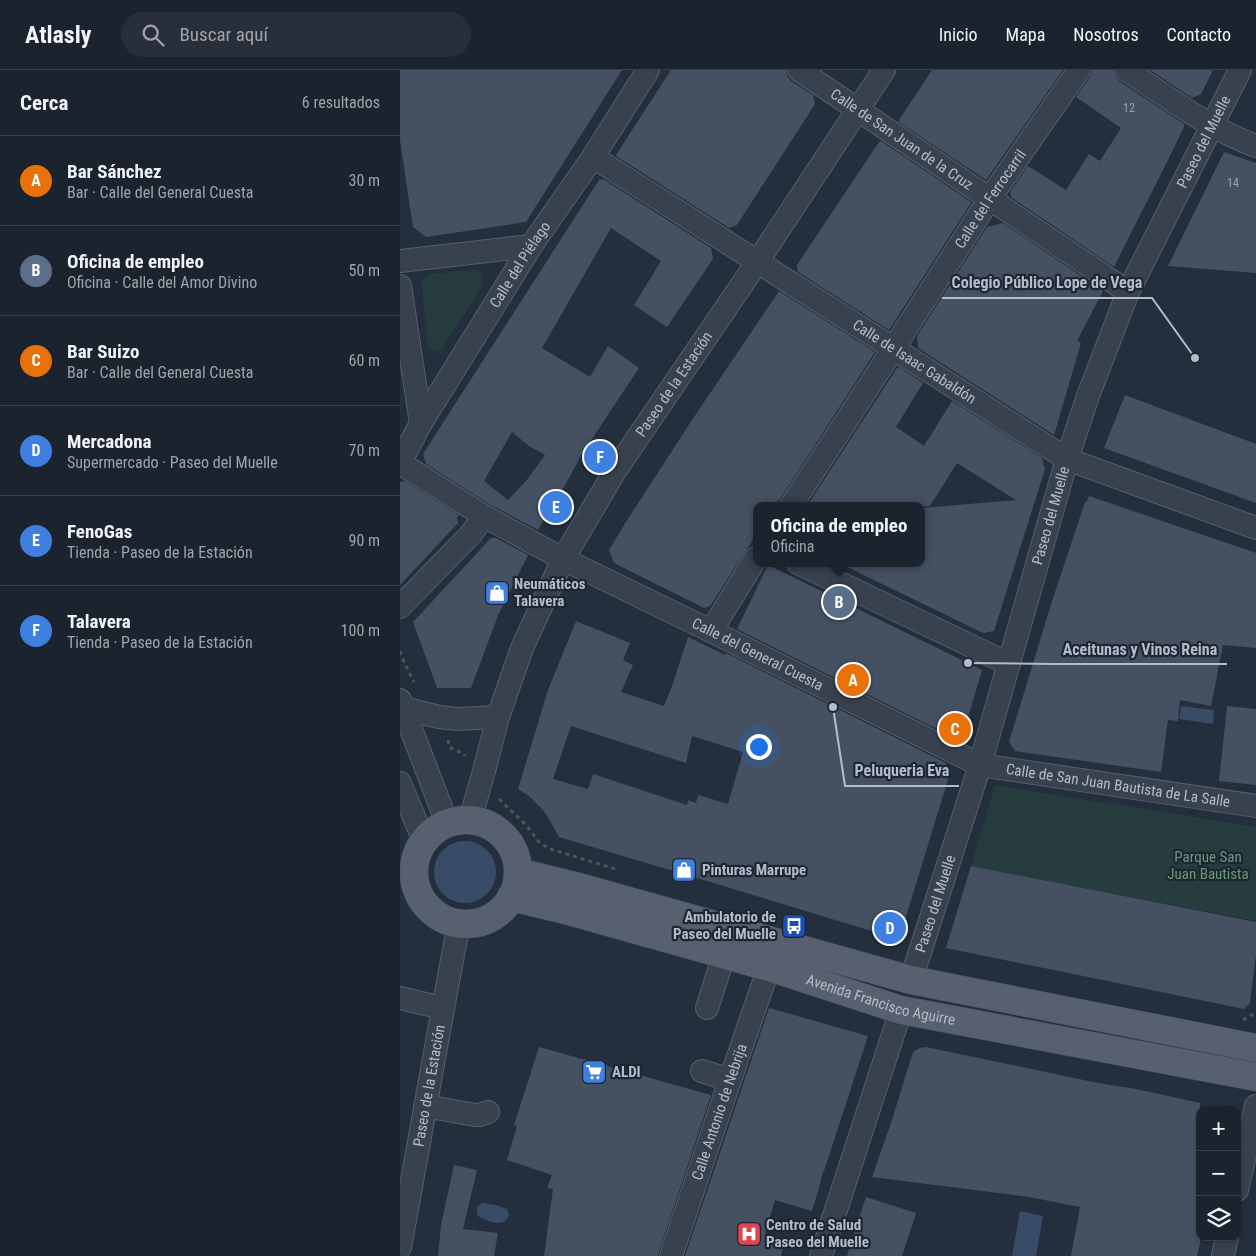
<!DOCTYPE html>
<html lang="es">
<meta charset="utf-8">
<style>
body{margin:0;font-family:"Roboto Condensed",sans-serif;background:#282f3a;color:#f1f3f6}
.controls{position:absolute;right:15px;bottom:15px;display:grid;overflow:hidden;border-radius:10px;box-shadow:0 1px 4px #0004}
.controls button{width:45px;height:45px;display:grid;place-items:center;padding:0;border:0;border-bottom:1px solid #39404a;background:#1b232e;color:#f1f3f6;font:25px sans-serif}
.you{position:absolute;left:358px;top:676px;width:18px;height:18px;margin:-12px;border:4px solid #fff;border-radius:50%;background:#1a73e8;box-shadow:0 0 0 8px #1a73e833}
.badge{display:grid;place-items:center;width:32px;height:32px;border-radius:50%;background:#0b8043;color:#fff;font-size:16px;font-weight:700}
.pin{position:absolute;translate:-50% -50%;border:2px solid #fff;box-shadow:0 1px 5px #0006}
.popup{position:absolute;left:353px;top:432px;width:172px;height:65px;box-sizing:border-box;display:grid;place-content:center;border-radius:10px;background:#1b232e;filter:drop-shadow(0 1px 4px #0005);font-size:16px;white-space:nowrap;color:#a0a4aa}
.popup b{font-size:19px;color:#f1f3f6}
.popup::after{content:'';position:absolute;left:50%;top:100%;margin-left:-10px;border:10px solid transparent;border-top-color:#1b232e}
.list{margin:0;padding:0;list-style:none}
h2{display:flex;justify-content:space-between;align-items:center;height:65px;margin:0;padding:0 20px;font-size:21px}
h2 small{font-size:16px;font-weight:400;color:#a0a4aa}
.list li{display:grid;grid-template-columns:32px 1fr auto;gap:15px;align-items:center;box-sizing:border-box;height:90px;padding:0 20px;border-top:1px solid #39404a}
.list b{display:block;font-size:19px;white-space:nowrap}
.list p{margin:0;font-size:16px;white-space:nowrap;color:#a0a4aa}
.list em{font-size:16px;font-style:normal;color:#a0a4aa}
.icon{flex:none;width:28px;height:28px;fill:none;stroke:currentColor;stroke-width:2;stroke-linecap:round;stroke-linejoin:round}
.map{position:relative;flex:none;width:856px;height:1186px;overflow:hidden}
header{display:flex;align-items:center;gap:30px;box-sizing:border-box;height:70px;padding:0 25px;background:#1b232e;border-bottom:1px solid #39404a}
header strong{font-size:24px}
nav{display:flex;gap:28px;margin-inline-start:auto;font-size:18px}
.search{width:350px;height:45px;background:#282f3a;display:flex;align-items:center;gap:12px;box-sizing:border-box;padding:0 18px;border-radius:28px;color:#a0a4aa;font-size:19px}
main{display:flex}
aside{flex:1;background:#1b232e}
.map>svg:first-child{display:block}
</style>
<header>
<strong>Atlasly</strong>
<div class="search"><svg class="icon" aria-label="search" viewBox="0 0 24 24"><circle cx="10" cy="10" r="6"/><path d="M15 15l6 6"/></svg>Buscar aquí</div>
<nav><a>Inicio</a><a>Mapa</a><a>Nosotros</a><a>Contacto</a></nav>
</header>
<main>
<aside>
<h2>Cerca<small>6 resultados</small></h2>
<ul class="list">
<li><span class="badge" style="background:#e8710a">A</span><div><b>Bar Sánchez</b><p>Bar · Calle del General Cuesta</p></div><em>30 m</em></li>
<li><span class="badge" style="background:#5c6f8a">B</span><div><b>Oficina de empleo</b><p>Oficina · Calle del Amor Divino</p></div><em>50 m</em></li>
<li><span class="badge" style="background:#e8710a">C</span><div><b>Bar Suizo</b><p>Bar · Calle del General Cuesta</p></div><em>60 m</em></li>
<li><span class="badge" style="background:#3f7fe0">D</span><div><b>Mercadona</b><p>Supermercado · Paseo del Muelle</p></div><em>70 m</em></li>
<li><span class="badge" style="background:#3f7fe0">E</span><div><b>FenoGas</b><p>Tienda · Paseo de la Estación</p></div><em>90 m</em></li>
<li><span class="badge" style="background:#3f7fe0">F</span><div><b>Talavera</b><p>Tienda · Paseo de la Estación</p></div><em>100 m</em></li>
</ul>
</aside>
<div class="map">
<svg width="856" height="1186" viewBox="0 0 856 1186">
<rect width="100%" height="100%" fill="#242f3e"/>
<path fill="#263c3f" d="M77,200l3,2c4,6 2,11 0,17l-38,60 -7,3 -7,-6 -6,-60c0,-6 1,-9 7,-12z
M595,715l261,42v94l-285,-55z"/>
<path fill="#394c67" d="M781,636l33,4 -1,14 -34,-5z
M34 802a31 31 0 1 1 62 0a31 31 0 1 1-62 0Z
M83,1133l13,2 11,4 2,6c-4,14 -22,6 -31,1 -2,-6 -2,-10 5,-13z
M620,1141l23,5 -7,40h-24z"/>
<path fill="#455162" fill-rule="evenodd" d="M0,0h222l-96,152 -100,15 -13,-10 -13,-87z
M271,0h115l1,6 4,5 22,14 2,9 -78,121 -8,3 -113,-72v-1z
M532,0h131l-77,110 -87,-58v-2z
M692,0h21l2,6 4,5 65,43v3l-15,31 -55,109 -103,-70 -1,-5 18,-26 38,24 23,-36 11,7 21,-33 -45,-31 14,-20z
M750,0h63l-12,24 -9,4z
M481,71l90,61v1l-82,127 -91,-58 -1,-7 82,-123z
M824,82l32,11v110l-88,-7z
M203,109l108,69 2,11 -46,68 -33,-22 27,-44 -50,-33 -69,120 48,29 18,-31 31,22 -57,86 -18,33 -26,43 -47,-25 -65,-41 -3,-10 176,-274zM112,362l17,14 16,9 -19,26 -18,19 -24,-19z
M603,153l100,68 -26,50 4,2 -27,92 -136,-87 -1,-12 70,-109z
M379,221l96,61 -96,149 -1,-1 -4,6h-18v25l-3,9 -43,66 -6,2 -90,-45 -5,-13 17,-28 64,-99z
M499,297l24,16 -27,44 28,19 28,-45 90,57 3,11 -51,162 -11,2 -144,-70h83v-55l94,-8 -59,-37 -27,43h-123l90,-138z
M725,325l131,49v59l-152,-55z
M5,411l54,34 -2,3 1,5 -58,62v-103z
M689,426l167,57v95l-33,-3 -12,61 -31,-6 -2,21 -10,-1 -7,52 -146,-21 -6,-9 44,-144 32,-96 2,-1z
M91,468h5l32,17 -29,58 -28,75h-34l-24,-66z
M368,495l214,105 -17,58 -26,2 -202,-101z
M176,551l54,22 -7,17 10,5 -12,27 43,14 8,-20 16,-49 37,18 1,-2 220,110 4,10 -46,150 -26,10 -171,-52 -148,-44 -10,-18 -6,-9 -14,-14 -11,-7 30,-99zM171,656l115,37 6,-27 51,16 -15,52 -30,-9 -2,8 -8,-3 -1,5 -94,-31 -5,15 -35,-10z
M827,636l29,3v76l-37,-4z
M571,796l285,56v33l-6,48 -6,6 -298,-61z
M369,938l99,28 -44,135h-1l-4,17 -7,23 -37,-11 -10,34 20,6 -4,16h-96z
M139,977l172,48 -52,157 -1,4h-114l9,-67 -6,-1 5,-13 -45,-15 10,-34 -3,-1z
M526,977l172,36 38,6 64,14v140l-3,13h-126l9,-49 -51,-10 -157,-20 20,-57 19,-62 3,-7 6,-3z
M54,1095l23,5 -14,59 35,4 -4,23h-56l3,-31z
M466,1127l50,16 -14,43h-55z"/>
<g fill="none" stroke-linecap="round" stroke-linejoin="round">
<defs>
<g id="minor">
<path id="s1" d="M399,0l329,222"/>
<path d="M726,0c42,27 83,59 130,76"/>
<path id="s2" d="M193,87l474,302 189,69"/>
<path d="M0,191l131,-15"/>
<path d="M0,216l21,137"/>
<path id="s3" d="M0,393l84,53 79,43 148,72 269,134 276,41"/>
<path id="s4" d="M0,393l21,-40 110,-177 62,-89 55,-87"/>
<path id="s5" d="M391,436l102,-157 97,-151 89,-128"/>
<path d="M398,493l211,101"/>
<path d="M0,537l71,-73 13,-18"/>
<path d="M311,561l45,-73"/>
<path d="M0,630l47,123"/>
<path d="M3,638l36,9 18,2 41,-2"/>
<path d="M0,713l24,58"/>
<path id="s6" d="M70,750l14,-49 14,-54 24,-69 41,-89 52,-88 143,-210 126,-191"/>
<path id="s7" d="M511,910l69,-215 87,-306 21,-63 40,-104 112,-222"/>
<path d="M0,928l42,10"/>
<path d="M307,938l17,-53"/>
<path d="M302,1001l28,9"/>
<path d="M25,1036l50,9h4l9,-3"/>
<path d="M837,1120l19,-84"/>
<path id="s8" d="M0,1177c20,-107 38,-216 59,-323"/>
<path id="s9" d="M271,1186l59,-176 39,-113"/>
<path d="M421,1186l80,-246"/>
<path d="M823,1186l4,-19"/>
</g>
<g id="major">
<circle cx="66" cy="802" r="52"/>
<path d="M118,802l57,14 336,94 345,68"/>
<path id="s10" d="M111,827l58,14 200,56 132,43 355,67"/>
</g>
</defs>
<use href="#minor" stroke="#565f6c" stroke-width="24"/>
<use href="#major" stroke="#414a57" stroke-width="29"/>
<path stroke="#44595c" stroke-width="3" stroke-dasharray="4 4" stroke-linecap="butt" d="M0,581l5,13 9,18
M48,670l1,7 15,7 1,2
M99,729l27,26 13,17 11,7 69,21
M843,950l8,-5h5"/>
<use href="#minor" stroke="#38414e" stroke-width="22"/>
<use href="#major" stroke="#56606e" stroke-width="28"/>
</g>
<defs>
<symbol id="shop-square" viewBox="-11 -11 22 22"><rect x="-9" y="-9" width="18" height="18" rx="4" fill="#3f7fe0" stroke="#1d2633"/><path d="M-5-2.5h2.3a2.7 3.5 0 0 1 5.4 0H5L5.5 6h-11ZM-1.5-2.5h3a1.5 2.3 0 0 0-3 0Z" fill="#fff"/></symbol>
<symbol id="bus-square" viewBox="-11 -11 22 22"><rect x="-9" y="-9" width="18" height="18" rx="4" fill="#1a4fb4" stroke="#1d2633"/><path d="M-5-6H5V4H4V6H2V4H-2V6H-4V4H-5ZM-3.5-4V0h7V-4ZM-3.5 1.2v1.5H-2V1.2ZM2 1.2v1.5H3.5V1.2Z" fill="#fff"/></symbol>
<symbol id="supermarket-square" viewBox="-11 -11 22 22"><rect x="-9" y="-9" width="18" height="18" rx="4" fill="#3f7fe0" stroke="#1d2633"/><path d="M-6-5.5h2.5l.6 2H6L4.5 2H-2.5L-4.4-4H-6ZM-1.5 3.2a1.3 1.3 0 1 0 .1 0ZM3 3.2a1.3 1.3 0 1 0 .1 0Z" fill="#fff"/></symbol>
<symbol id="hospital-square" viewBox="-11 -11 22 22"><rect x="-9" y="-9" width="18" height="18" rx="4" fill="#e0444e" stroke="#1d2633"/><path d="M-5-5h3v3.5h4V-5h3V5h-3V1.5h-4V5h-3Z" fill="#fff"/></symbol>
</defs>
<g fill-rule="evenodd">
<use href="#shop-square" x="83" y="509" width="28" height="28"/>
<use href="#shop-square" x="270" y="786" width="28" height="28"/>
<use href="#bus-square" x="380" y="842" width="28" height="28"/>
<use href="#supermarket-square" x="180" y="988" width="28" height="28"/>
<use href="#hospital-square" x="335" y="1150" width="28" height="28"/>
</g>
<g text-anchor="middle" dominant-baseline="central" stroke-width="4.5" stroke-linejoin="round" paint-order="stroke">
<g font-size="12" fill="#98a1af">
<text x="729" y="38">12</text>
<text x="833" y="113">14</text>
</g>
<g font-size="15" fill="#b4bcc9" stroke="#1d2633">
<text stroke="none"><textPath href="#s1" startOffset="124">Calle de San Juan de la Cruz</textPath></text>
<text stroke="none"><textPath href="#s7" startOffset="890">Paseo del Muelle</textPath></text>
<text stroke="none"><textPath href="#s5" startOffset="366">Calle del Ferrocarril</textPath></text>
<text stroke="none"><textPath href="#s4" startOffset="232">Calle del Piélago</textPath></text>
<text stroke="none"><textPath href="#s2" startOffset="381">Calle de Isaac Gabaldón</textPath></text>
<text stroke="none"><textPath href="#s6" startOffset="485">Paseo de la Estación</textPath></text>
<text stroke="none"><textPath href="#s7" startOffset="485">Paseo del Muelle</textPath></text>
<text stroke="none"><textPath href="#s3" startOffset="406">Calle del General Cuesta</textPath></text>
<text stroke="none"><textPath href="#s3" startOffset="794">Calle de San Juan Bautista de La Salle</textPath></text>
<text stroke="none"><textPath href="#s7" startOffset="80">Paseo del Muelle</textPath></text>
<text stroke="none"><textPath href="#s10" startOffset="384">Avenida Francisco Aguirre</textPath></text>
<text stroke="none"><textPath href="#s8" startOffset="164">Paseo de la Estación</textPath></text>
<text stroke="none"><textPath href="#s9" startOffset="152">Calle Antonio de Nebrija</textPath></text>
</g>
<g font-size="15" font-weight="bold" fill="#b4bcc9" stroke="#1d2633" text-anchor="start">
<text x="114" y="514">Neumáticos<tspan x="114" dy="17">Talavera</tspan></text>
<text x="302" y="800">Pinturas Marrupe</text>
<text x="376" y="847" text-anchor="end">Ambulatorio de<tspan x="376" dy="17">Paseo del Muelle</tspan></text>
<text x="212" y="1002">ALDI</text>
<text x="366" y="1155">Centro de Salud<tspan x="366" dy="17">Paseo del Muelle</tspan></text>
</g>
<g font-size="15" fill="#6b9a76" stroke="#1d2633">
<text x="808" y="787">Parque San<tspan x="808" dy="17">Juan Bautista</tspan></text>
</g>
</g>
<path fill="none" stroke="#b4bcc9" stroke-width="2" d="M795 288L752 228H542M568 593L653 594H827M433 637L445 716H559"/>
<g fill="#b4bcc9" stroke="#1d2633" stroke-width="2">
<circle cx="795" cy="288" r="5"/>
<circle cx="568" cy="593" r="5"/>
<circle cx="433" cy="637" r="5"/>
</g>
<g font-size="16" text-anchor="middle" font-weight="bold" fill="#b4bcc9" stroke="#1d2633" stroke-width="4.5" stroke-linejoin="round" paint-order="stroke">
<text x="647" y="218">Colegio Público Lope de Vega</text>
<text x="740" y="585">Aceitunas y Vinos Reina</text>
<text x="502" y="706">Peluqueria Eva</text>
</g>
</svg>
<div class="controls">
<button>+</button>
<button>−</button>
<button><svg class="icon" aria-label="layers" viewBox="0 0 24 24"><path d="M12 4l9 5-9 5-9-5zM3 14l9 5 9-5"/></svg></button>
</div>
<div class="you"></div>
<div class="pin badge" style="left:453px;top:610px;background:#e8710a">A</div>
<div class="pin badge" style="left:439px;top:532px;background:#5c6f8a">B</div>
<div class="popup"><b>Oficina de empleo</b>Oficina</div>
<div class="pin badge" style="left:555px;top:659px;background:#e8710a">C</div>
<div class="pin badge" style="left:490px;top:858px;background:#3f7fe0">D</div>
<div class="pin badge" style="left:156px;top:437px;background:#3f7fe0">E</div>
<div class="pin badge" style="left:200px;top:387px;background:#3f7fe0">F</div>
</div>
</main>
